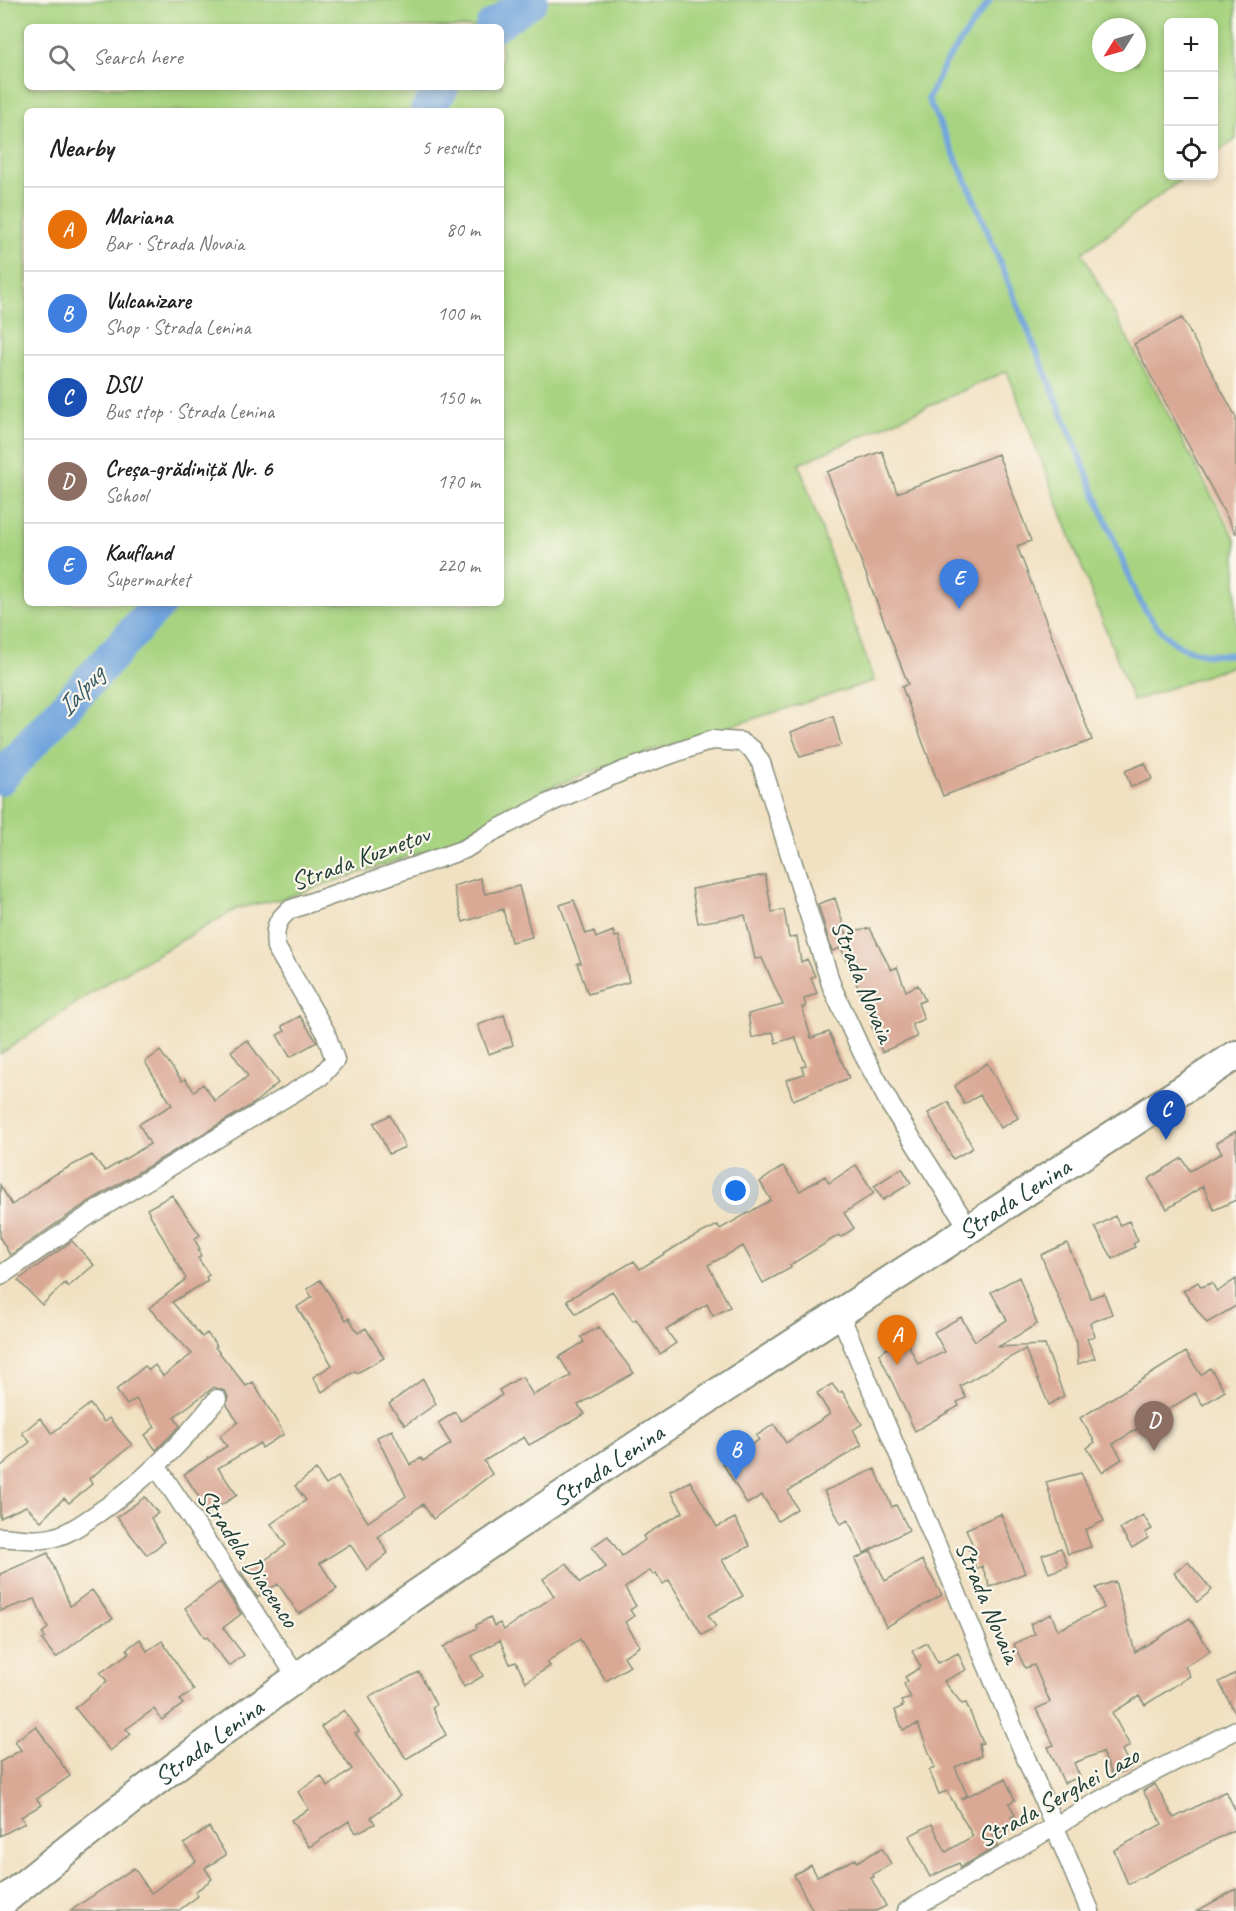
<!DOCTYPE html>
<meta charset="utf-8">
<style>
body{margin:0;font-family:Caveat,sans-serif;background:#f2f2f2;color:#222}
.controls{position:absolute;right:18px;top:18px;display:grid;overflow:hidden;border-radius:9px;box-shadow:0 3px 9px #0003}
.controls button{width:54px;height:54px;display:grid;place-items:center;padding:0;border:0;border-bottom:2px solid #e0e0e0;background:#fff;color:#222;font:30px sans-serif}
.compass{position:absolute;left:1092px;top:18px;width:54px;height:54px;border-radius:50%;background:#fff;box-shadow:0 3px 9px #0003;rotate:233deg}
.you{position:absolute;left:736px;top:1191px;width:21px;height:21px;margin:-15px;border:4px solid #fff;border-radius:50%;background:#1a73e8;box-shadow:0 0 0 9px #1a73e833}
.badge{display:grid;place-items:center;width:39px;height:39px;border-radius:50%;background:#7c3aed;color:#fff;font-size:20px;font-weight:700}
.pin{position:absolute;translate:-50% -50px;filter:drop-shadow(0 2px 3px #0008)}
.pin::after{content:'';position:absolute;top:32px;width:21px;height:18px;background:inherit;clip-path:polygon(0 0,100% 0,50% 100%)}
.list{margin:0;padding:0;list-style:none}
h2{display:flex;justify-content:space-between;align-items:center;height:78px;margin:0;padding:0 24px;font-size:26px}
h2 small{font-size:20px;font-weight:400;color:#767676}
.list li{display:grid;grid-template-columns:39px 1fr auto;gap:18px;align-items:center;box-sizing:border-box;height:84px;padding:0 24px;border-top:2px solid #e0e0e0}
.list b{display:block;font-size:22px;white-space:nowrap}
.list p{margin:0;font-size:20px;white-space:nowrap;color:#767676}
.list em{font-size:20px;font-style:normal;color:#767676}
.icon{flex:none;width:33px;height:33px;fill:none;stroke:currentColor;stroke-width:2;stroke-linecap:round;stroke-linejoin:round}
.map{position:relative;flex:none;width:1236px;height:1911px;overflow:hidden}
.search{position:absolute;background:#fff;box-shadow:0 3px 9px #0003;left:24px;top:24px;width:480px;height:66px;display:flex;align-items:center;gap:15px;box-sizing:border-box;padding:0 21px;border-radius:9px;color:#767676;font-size:22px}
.panel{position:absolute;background:#fff;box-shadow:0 3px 9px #0003;left:24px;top:108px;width:480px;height:498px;border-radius:9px}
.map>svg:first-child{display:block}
</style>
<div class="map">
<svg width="1236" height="1911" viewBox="0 0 1236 1911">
<rect width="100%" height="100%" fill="#fbf7ec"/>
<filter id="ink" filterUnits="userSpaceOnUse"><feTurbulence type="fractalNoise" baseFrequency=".0167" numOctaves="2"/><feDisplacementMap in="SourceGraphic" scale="12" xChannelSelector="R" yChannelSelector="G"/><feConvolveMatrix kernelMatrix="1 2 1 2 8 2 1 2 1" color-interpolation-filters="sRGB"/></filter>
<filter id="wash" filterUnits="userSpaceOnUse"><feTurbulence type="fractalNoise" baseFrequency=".008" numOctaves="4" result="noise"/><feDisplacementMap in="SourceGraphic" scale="24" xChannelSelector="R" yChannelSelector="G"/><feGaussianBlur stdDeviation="1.35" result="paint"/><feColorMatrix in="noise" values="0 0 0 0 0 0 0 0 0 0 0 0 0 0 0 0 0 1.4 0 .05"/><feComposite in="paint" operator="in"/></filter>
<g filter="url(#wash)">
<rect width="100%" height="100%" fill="#f1e1c2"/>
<path fill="#a8d481" stroke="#64885a" stroke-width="1.5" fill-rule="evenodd" d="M0,0h1236v139l-22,16v-133h-46v154h18l-104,77 154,288v124l-103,36 -126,-330 -208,93 75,217 -242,76 -87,32 -96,54 -168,56 -43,9 -135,77 -103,69zM27,27h474v60h-474zM1101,27h36v36h-36zM27,111h474v492h-474z"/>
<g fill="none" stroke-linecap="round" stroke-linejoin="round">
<path stroke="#71a4dd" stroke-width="6" d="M990,0l-44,62 -18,37 42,90 167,407c24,43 47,64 99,58"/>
<path stroke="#71a4dd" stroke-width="34" d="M492,27l39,-27
M427,111l15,-24
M0,778l160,-175"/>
</g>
<g id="blocks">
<path fill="#daa996" d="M1182,318l54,99v117l-102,-190z
M882,451l15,42 101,-39 33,87 -14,5 75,194 -149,56 -41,-109 6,-3 -81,-212z
M833,716l8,29 -41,12 -9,-25z
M1145,763l7,16 -21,8 -6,-16z
M765,875l7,37 12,-2 5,28 8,-1 4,25 6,-3 8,17 -4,2 6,15 -13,6 2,8h-4l9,31 18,-6 20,46 -56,22 -7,-20 18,-6 -2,-7 4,-2 -11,-28 -19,6 -3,-11 -21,6 -4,-24 35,-9 -21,-47 -7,1 -10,-44 -47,8 -6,-34z
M480,878l5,16 34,-8 13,51 -21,5 -8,-33 -40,13 -10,-36z
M835,898l11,35 24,-5 21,42 6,-3 9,24 12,-6 7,15 -7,3 6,16 -12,5 5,13 -35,15 -11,-27 3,-1 -33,-76 -9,3 -14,-47z
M574,900l12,34 8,-3 2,7 17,-7 2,6 4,-1 10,46 -41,12 -11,-31h4l-21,-58z
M504,1015l9,30 -24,9 -11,-29z
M300,1016l17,26 -27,15 -13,-22 8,-4 -3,-5z
M247,1040l31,43 -25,21 -168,100 -75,51 -10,-17v-53l12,20 38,-28 42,-22 13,16 45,-27 -11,-20 33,-19 -27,-43 15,-11 22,30 3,-2 9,12 9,-7 12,17 33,-25 -17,-25z
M987,1063l31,55 -17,10 -21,-33 -16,9 -9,-18z
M948,1102l25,46 -20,11 -25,-46z
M390,1115l15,32 -16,7 -15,-31z
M1236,1131v69l-22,10 -11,-24 -36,23 -19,-30 34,-21 8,13 32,-18 -6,-10z
M856,1165l18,28 -30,20 10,15 -13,9 -2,-2 -49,30 1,3 -28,15 -20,-37 -35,19 22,42 -17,9 -6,-12 -41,26 10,13 -16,11 -24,-35 -3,2 -21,-30 -36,23 -9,-14 67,-39 6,8 45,-28 33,-16 2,4 51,-29 -11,-18 23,-16 17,25 25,-15 4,7z
M902,1168l9,15 -28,17 -9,-14z
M172,1195l28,40 -6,4 6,10 -2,1 3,6 -3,2 11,17 -3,2 2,4 -36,21 30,35 5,-4 10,13 -2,1 31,39 7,-4 31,52 -22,14 -2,-5 -42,25 19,27 -28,18 -25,-39 43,-28 -7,-10 18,-14 -11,-17 1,-9 -3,-5 -11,-4 -40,30 6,9 -24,24 -11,-15 10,-8 -19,-28 -9,6 -11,-15 29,-24 4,4 6,-5 8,11 29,-22 -43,-46 37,-29 -39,-70z
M1115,1216l5,9 9,-4 9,20 -5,3 2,3 -22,12 -18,-32z
M72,1241l22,24 -26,22 -3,-4 -23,22 -24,-25z
M1067,1243l24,55 13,-5 8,21 -22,9 5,13 -8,3 8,19 -17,6 -1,-21 -36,-88z
M1019,1277l18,47 -39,23 47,-2 19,51 -15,9 -24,-56 -65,37 6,12 -9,4 2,4 -44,25 -36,-77 16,-11 4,6 9,-5 10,20 27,-12 -11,-20 27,-15 14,24 32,-21 -16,-28z
M1236,1279v27l-29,17 -24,-32 15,-9 3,5 11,-4 5,9z
M320,1280l26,40 3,-2 9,15 8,-5 18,30 -27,15 -2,-2 -33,21 -9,-15 19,-12 -35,-58 15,-10 -5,-8z
M599,1327l35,46 -56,32 7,9 -56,31 -5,-8 -40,24 8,13 -59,45 -10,-15 -45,33 10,16 -21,17 -17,-26 -30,19 17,26 -38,25 -21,-30 -21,13 -16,-25 15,-11 2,4 28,-20 -15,-21 35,-24 -11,-14 21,-16 10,15 12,-8 30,45 38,-26 -29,-59 15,-7 18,35 11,-7 2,3 28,-17 -13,-21 17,-11 6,9 41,-26 -3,-5 20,-12 3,-1 11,18 38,-19 -12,-19 25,-15 -3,-5z
M1186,1352l15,23 9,-7 15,23 -22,14 -8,-12 -82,51 9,15 -20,13 -15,-24 8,-6 -15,-24z
M423,1379l13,25 -31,21 -16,-21z
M832,1384l7,9 3,-2 20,33 -9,6 9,15 -74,46 9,18 -19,12 -16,-26 -15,9 -25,-42 37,-22 -3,-4 18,-12 12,19 44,-29 -13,-21z
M90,1404l14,18 5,-4 23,27 -43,34 3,5 -23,19 -5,-5 -23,23 -15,-15 -26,12v-51l30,-25 -8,-9 18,-15 12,15z
M875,1469l17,38 4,-2 13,25 -45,23 -16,-33 -7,4 -17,-33z
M1081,1473l23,48 -19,9 6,17 -23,7 -22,-72z
M690,1481l27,46 18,-9 15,28 -28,14 21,36 -35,19 8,12 -14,8 -33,-55 -6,4 -7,-11 -3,2 -3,-5 -25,18 11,18 -6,4 4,6 -9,6 15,24 -16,10 6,10 -24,15 -26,-42 -33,23 3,4 -24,16 -10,-20 -6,2 -10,-24 -28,16 11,20 -19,11 -21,-40 34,-19 -1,-3 14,-8 4,9 6,-3 4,7 50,-34 -11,-17 24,-16 13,20 26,-16 -14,-20 16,-11 14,20 23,-16 -2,-4 40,-24 -12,-20z
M145,1497l13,16 -7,5 13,24 -17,13 -30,-38z
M1001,1514l24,59 -35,14 -8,-21 -6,3 -7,-19 5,-2 -8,-19z
M1143,1515l9,14 -7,4 3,5 -16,10 -12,-19z
M1061,1548l7,18 -19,7 -7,-18z
M871,1551l14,30 37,-21 20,35 -56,32 -31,-68z
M48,1553l22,53 22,-16 21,29 -16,7 -41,32 -14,-18 3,-2 -3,-5 6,-5 -13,-29 -35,12v-37z
M1188,1562l24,28 -15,12 -23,-29z
M1115,1581l20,71 55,-34 20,33 -25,15 5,10 -45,29 -6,-9 -27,17 18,33 -8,4 9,18 -18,8 -11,-24 -28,11 6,14 -16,6 -16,-36 6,-2 -18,-36 14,-7 -16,-37 -9,3 -11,-24 21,-10 -5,-10 21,-10 7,16 46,-22 -8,-20z
M220,1582l21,32 -18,14 21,27 -15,11 -22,-29 -2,1 -20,-30z
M140,1639l7,12 15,-10 32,49 -14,10 3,4 -21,16 -8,-11 -28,20 5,5 -21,17 -35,-43 32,-27 -7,-8 29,-20 -2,-4z
M927,1643l11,20 20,-10 8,17 -22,11 18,23 4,-1 17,40 -4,1 2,12 -26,11 12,28 -6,4 44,-20 10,21 -6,3 6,12 -4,2 4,8 -22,10 5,11 -37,21 -2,-4 -29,14 -21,-41 23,-12 14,28 27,-16 -26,-45 -8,3 -10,-24 6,-2 -17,-44 -15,6 -8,-20 8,-4 -2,-5 10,-3 -7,-14 4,-3 -3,-4 16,-10 -9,-16z
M419,1672l17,33 -4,3 14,27 -40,24 -37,-62z
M1236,1673v42l-17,-33z
M344,1710l15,21 -4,2 45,63 -29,21 4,7 -19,9 -7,-12 -40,26 -18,-27 18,-11 -11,-17 23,-16 7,11 24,-18 -31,-42z
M36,1726l34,50 -33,23 4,6 -20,12 4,6 -25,13v-74l21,-12 -6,-9z
M1155,1784l19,34 52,-27 10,21v17l-108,55 -14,-34 48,-26 -19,-33z
M209,1827l17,28 -21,13 7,11 -17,13 3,4 -20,15h-108l64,-43 17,25 45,-32 -12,-17z
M882,1848l9,16 -18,10 1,3 -3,1 15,28 -10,5h-63l-19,-36 17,-10 6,11 39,-17 1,3z
M1236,1889v22h-39z"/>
</g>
</g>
<g filter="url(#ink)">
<use href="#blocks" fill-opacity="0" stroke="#888f7b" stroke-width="1.5"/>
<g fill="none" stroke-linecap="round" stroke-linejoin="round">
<defs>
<path id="street" d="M0,1276l91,-62 230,-138 14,-16 -10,-29 -49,-84c-2,-18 0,-26 13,-37l176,-61 27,-17 57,-29 74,-32 89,-31 29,2 11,7 9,14 71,224 30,65 29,54 77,121
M839,1312l251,599
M157,1467l140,210
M0,1537c18,1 38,5 55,0 16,-4 29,-15 43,-24 47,-32 84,-70 119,-114
M907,1911l211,-121 118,-60"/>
<g id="primary">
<path id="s1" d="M0,1904c204,-168 422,-316 642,-462 197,-130 395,-259 594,-387"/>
</g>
</defs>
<use href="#street" stroke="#888f7b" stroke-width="21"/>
<use href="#primary" stroke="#888f7b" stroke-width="32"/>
<use href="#street" stroke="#fff" stroke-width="18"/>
<use href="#primary" stroke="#fff" stroke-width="28"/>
</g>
</g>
<g text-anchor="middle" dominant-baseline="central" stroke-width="4.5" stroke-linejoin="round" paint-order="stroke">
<g font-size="26" fill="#1f3d34" stroke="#fbf7ec">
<text transform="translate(360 858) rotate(-20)">Strada Kuznețov</text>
<text transform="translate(863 981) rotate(68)">Strada Novaia</text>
<text stroke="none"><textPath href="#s1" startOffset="1236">Strada Lenina</textPath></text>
<text stroke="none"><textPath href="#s1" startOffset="750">Strada Lenina</textPath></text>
<text transform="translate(248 1558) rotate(56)">Stradela Diacenco</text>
<text transform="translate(988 1602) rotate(67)">Strada Novaia</text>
<text stroke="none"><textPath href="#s1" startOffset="264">Strada Lenina</textPath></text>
<text transform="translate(1058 1797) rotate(-29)">Strada Serghei Lazo</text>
</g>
<g font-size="27" font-style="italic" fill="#385c67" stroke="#fbf7ec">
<text transform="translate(80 691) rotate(-48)">Ialpug</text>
</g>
</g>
</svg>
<div class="controls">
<button>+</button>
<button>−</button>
<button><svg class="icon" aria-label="locate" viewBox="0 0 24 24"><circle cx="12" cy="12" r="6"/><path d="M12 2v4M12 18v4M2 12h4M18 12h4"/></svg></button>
</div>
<svg class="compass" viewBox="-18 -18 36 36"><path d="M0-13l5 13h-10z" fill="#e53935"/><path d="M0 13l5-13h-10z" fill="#767676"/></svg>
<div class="you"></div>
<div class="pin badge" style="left:897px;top:1365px;background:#e8710a">A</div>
<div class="pin badge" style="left:736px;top:1480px;background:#3f7fe0">B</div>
<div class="pin badge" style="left:1166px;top:1140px;background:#1a4fb4">C</div>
<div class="pin badge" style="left:1154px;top:1451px;background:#8d6e63">D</div>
<div class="pin badge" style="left:959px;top:609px;background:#3f7fe0">E</div>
<div class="search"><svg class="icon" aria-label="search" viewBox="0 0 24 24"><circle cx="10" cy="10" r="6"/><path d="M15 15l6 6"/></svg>Search here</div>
<section class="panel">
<h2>Nearby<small>5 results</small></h2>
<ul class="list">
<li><span class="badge" style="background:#e8710a">A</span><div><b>Mariana</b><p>Bar · Strada Novaia</p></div><em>80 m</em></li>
<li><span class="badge" style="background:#3f7fe0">B</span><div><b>Vulcanizare</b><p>Shop · Strada Lenina</p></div><em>100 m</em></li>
<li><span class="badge" style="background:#1a4fb4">C</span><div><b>DSU</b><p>Bus stop · Strada Lenina</p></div><em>150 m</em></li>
<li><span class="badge" style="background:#8d6e63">D</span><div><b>Creșa-grădiniță Nr. 6</b><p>School</p></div><em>170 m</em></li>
<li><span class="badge" style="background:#3f7fe0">E</span><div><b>Kaufland</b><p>Supermarket</p></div><em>220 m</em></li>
</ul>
</section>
</div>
